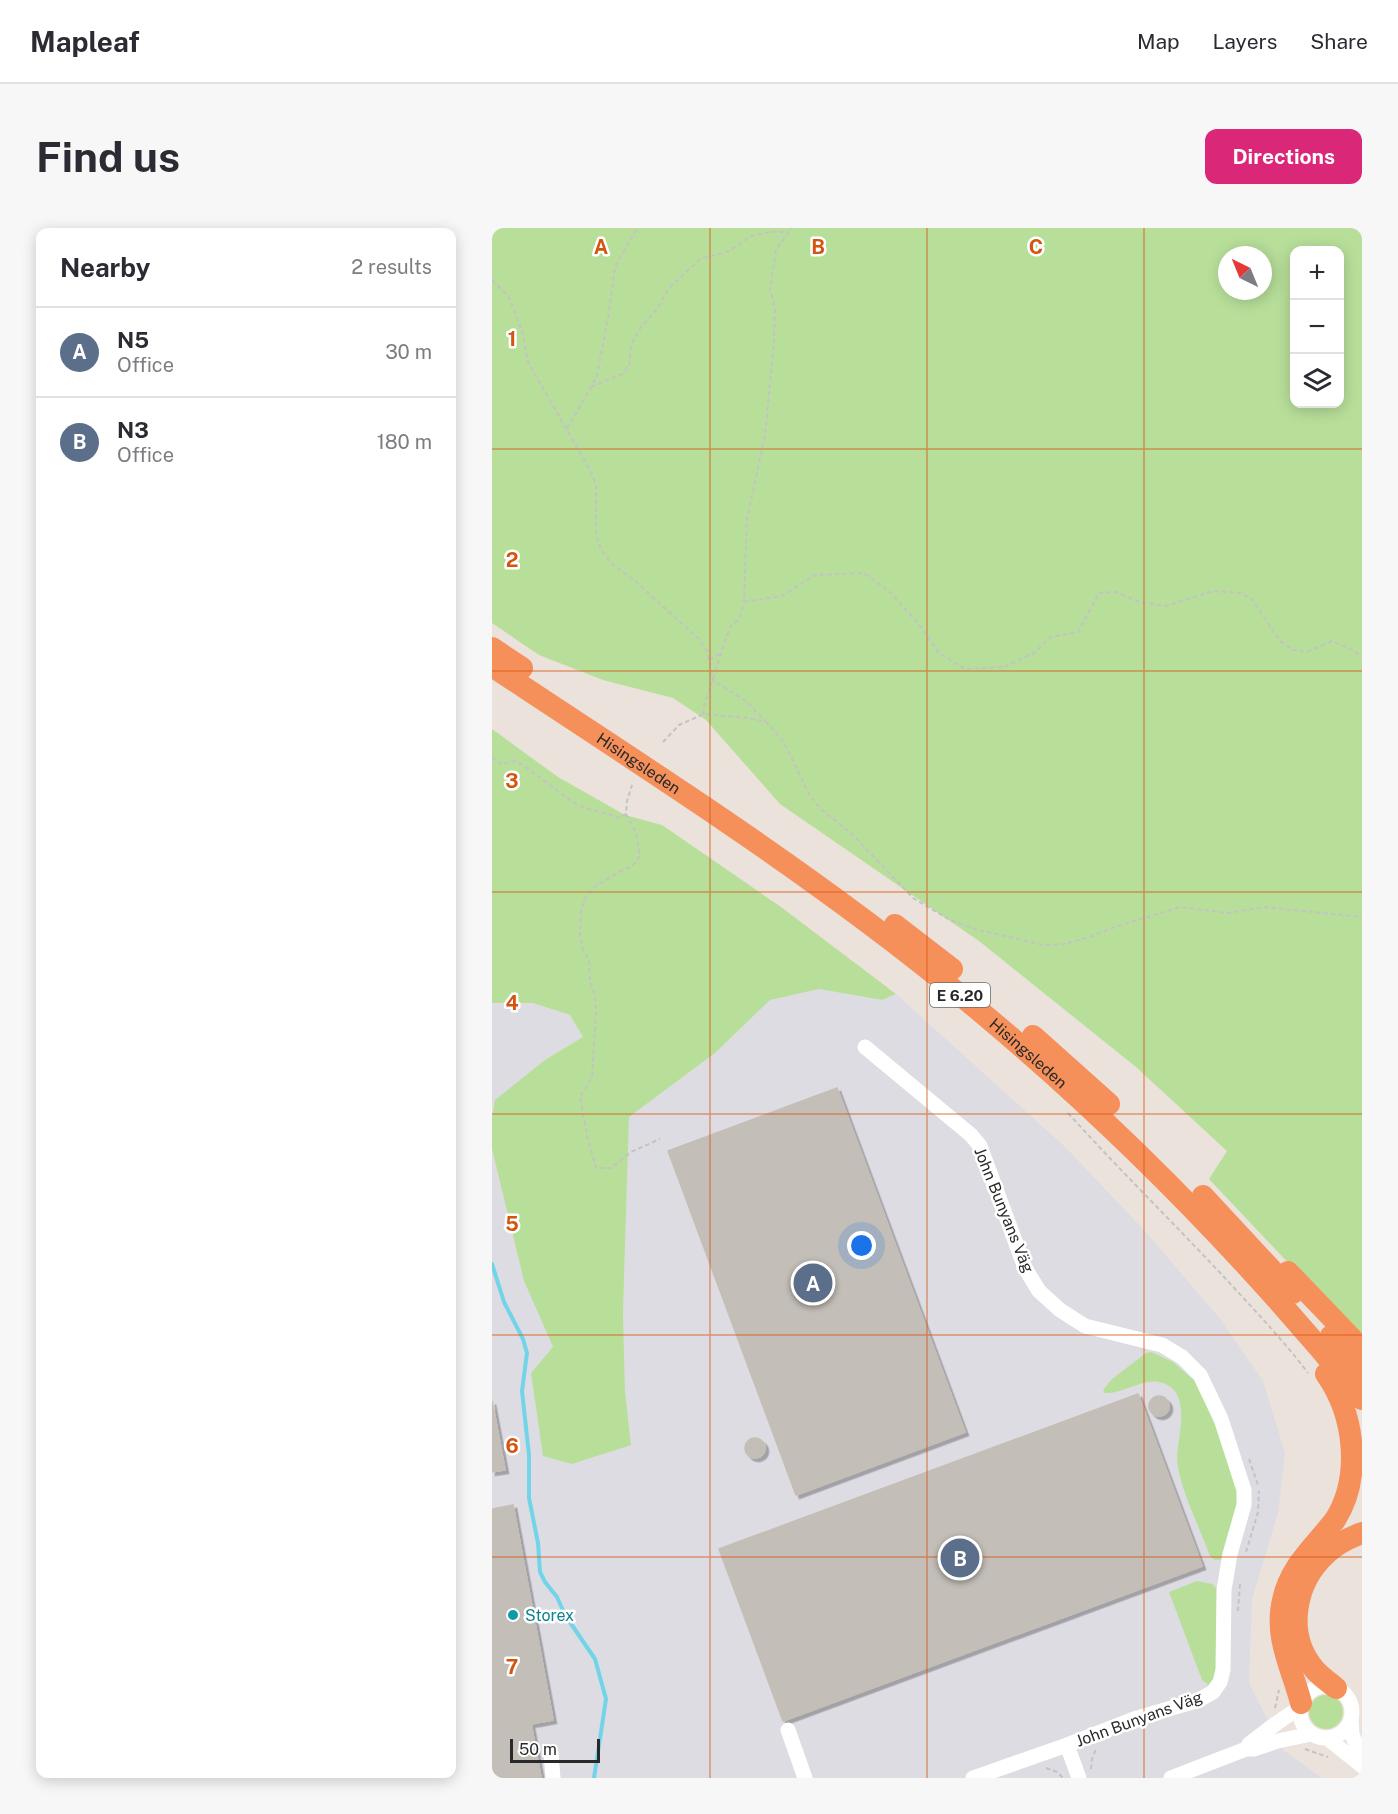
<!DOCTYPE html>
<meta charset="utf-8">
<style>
body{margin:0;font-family:"Public Sans",sans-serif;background:#f7f7f7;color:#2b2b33}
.controls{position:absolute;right:18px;top:18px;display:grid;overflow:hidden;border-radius:12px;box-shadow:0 3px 15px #0003}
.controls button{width:54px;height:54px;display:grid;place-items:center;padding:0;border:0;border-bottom:2px solid #e1e1e2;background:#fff;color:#2b2b33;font:30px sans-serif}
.compass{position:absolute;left:726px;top:18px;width:54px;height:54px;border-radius:50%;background:#fff;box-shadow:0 3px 15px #0003;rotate:317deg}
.scale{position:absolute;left:18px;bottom:15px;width:90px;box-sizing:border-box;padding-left:6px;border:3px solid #292929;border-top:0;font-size:16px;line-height:21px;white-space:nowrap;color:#292929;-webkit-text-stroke:4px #fff;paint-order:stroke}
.you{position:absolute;left:370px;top:1018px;width:21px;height:21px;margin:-15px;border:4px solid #fff;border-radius:50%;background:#1a73e8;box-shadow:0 0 0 9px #1a73e833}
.badge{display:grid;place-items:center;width:39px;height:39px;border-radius:50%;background:#db2777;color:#fff;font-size:20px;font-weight:700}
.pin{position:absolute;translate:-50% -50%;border:3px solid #fff;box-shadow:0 2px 6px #0006}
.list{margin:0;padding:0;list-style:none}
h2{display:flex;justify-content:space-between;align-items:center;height:78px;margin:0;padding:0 24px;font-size:26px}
h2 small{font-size:20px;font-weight:400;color:#7c7c81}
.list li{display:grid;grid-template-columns:39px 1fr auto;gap:18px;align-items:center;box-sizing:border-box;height:90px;padding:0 24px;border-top:2px solid #e1e1e2}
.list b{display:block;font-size:22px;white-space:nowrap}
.list p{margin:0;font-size:20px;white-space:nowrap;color:#7c7c81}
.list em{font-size:20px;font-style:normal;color:#7c7c81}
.icon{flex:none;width:33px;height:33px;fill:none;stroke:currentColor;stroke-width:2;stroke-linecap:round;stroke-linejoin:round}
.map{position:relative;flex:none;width:870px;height:1550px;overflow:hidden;border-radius:12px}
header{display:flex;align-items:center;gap:36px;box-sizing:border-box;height:84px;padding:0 30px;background:#fff;border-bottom:2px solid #e1e1e2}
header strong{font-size:28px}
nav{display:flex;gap:33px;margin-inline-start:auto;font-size:21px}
.intro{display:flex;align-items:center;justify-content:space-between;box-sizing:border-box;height:144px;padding:0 36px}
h1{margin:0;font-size:42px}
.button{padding:15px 27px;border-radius:12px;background:#db2777;color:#fff;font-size:21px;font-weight:700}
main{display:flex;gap:36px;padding:0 36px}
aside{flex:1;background:#fff;border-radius:12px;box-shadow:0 3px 15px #0003}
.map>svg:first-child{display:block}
</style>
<header>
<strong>Mapleaf</strong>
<nav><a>Map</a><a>Layers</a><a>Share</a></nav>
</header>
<div class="intro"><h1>Find us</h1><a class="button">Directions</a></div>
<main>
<aside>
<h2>Nearby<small>2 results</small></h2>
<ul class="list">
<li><span class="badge" style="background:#5c6f8a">A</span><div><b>N5</b><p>Office</p></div><em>30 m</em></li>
<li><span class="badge" style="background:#5c6f8a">B</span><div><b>N3</b><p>Office</p></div><em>180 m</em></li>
</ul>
</aside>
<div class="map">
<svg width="870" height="1550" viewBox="0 0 870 1550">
<defs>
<filter id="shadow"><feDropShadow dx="3.5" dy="3.5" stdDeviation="0" flood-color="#0004"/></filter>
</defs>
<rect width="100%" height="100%" fill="#eae2db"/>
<path fill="#dddce3" d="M327,761l63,11 14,-6 168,152 80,84 77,90 42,61 22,72 -7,60 -26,86 -3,84 34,67 39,28h-830v-629l32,132 29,66 78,97 -6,-53 -2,-78 6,-196 86,-64 55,-53z
M0,775h41l37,12 13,22 -38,23 -49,40 -4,17z"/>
<path fill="#b8df9a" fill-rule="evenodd" d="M0,0h870v1113l-153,-162 18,-28 -91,-84 -157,-126 -199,-137 -74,-84 -33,-22 -70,-18 -64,-25 -47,-32zM802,22h46v154h-46zM735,27h36v36h-36z
M0,501l66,48 67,38 37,10 119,82 115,87 -14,6 -63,-11 -49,11 -55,53 -86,64 -6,196 2,78 6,54 -59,19 -29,-8 -12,-83 22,-26 -29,-66 -32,-132v-32l3,-17 50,-40 38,-23 -13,-22 -37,-12h-41z
M659,1124l22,10 24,21 36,84 8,29 -17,63 -9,1 -5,-4c-9,-25 -32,-72 -33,-97 0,-22 16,-65 -14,-76 -18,-7 -39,11 -58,10l-2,-3 9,-11 34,-26z
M705,1353l15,3 8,8 -2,80 -9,13 -7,-5 -33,-88z
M817 1484a17 17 0 1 1 34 0a17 17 0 1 1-34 0Z"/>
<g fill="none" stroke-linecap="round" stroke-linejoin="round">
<path stroke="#72d4e8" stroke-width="4" d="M0,1036l12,38 19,37 4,14 -5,38 7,64v43l9,45 2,29 5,10 12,15 8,18 30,44 11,40 -12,79"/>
</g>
<path fill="#c3beb7" stroke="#c6beb5" stroke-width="1.5" filter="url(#shadow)" d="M345,860l128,344 -169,63 -128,-344z
M646,1166l64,172 -419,155 -64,-172z
M657 1178a10 10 0 1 1 20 0a10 10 0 1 1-20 0Z
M0,1173l13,69 -13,2z
M253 1220a10 10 0 1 1 20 0a10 10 0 1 1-20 0Z
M21,1277l40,215 -22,4 10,54h-49v-269z"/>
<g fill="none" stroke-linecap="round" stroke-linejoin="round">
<path stroke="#c3c3c3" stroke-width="2" stroke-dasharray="4.5 3" stroke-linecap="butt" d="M0,52l17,17 13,34 6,31 63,110 5,12v50l5,16 10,13 24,18 64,58 8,12 6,29 34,22 19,20
M99,159l31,-13 7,-8 2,-21 10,-18 16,-18 12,-21 31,-29 29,-8 22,-15 19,-4h19
M75,201l30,-53 12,-63 6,-46 22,-39
M252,374l38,-6 33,-21 49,-2 26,19 31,35 18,26 26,16 39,-2 30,-14 17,-16 27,-5 21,-39 17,-1 23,10 27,4 47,-15 27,2 12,6 28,42 13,9 14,2 25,-11 21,9 9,7
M217,431l13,-6
M212,486l-1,-5 27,-82 10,-9 4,-16 3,-83 18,-84 9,-93 1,-34 -5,-19 6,-40 16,-21
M171,514l16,-17 25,-11 45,4 17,4 18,20 26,54 12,14 31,25 60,63 37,22 25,9 68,16 21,-1 26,-7 25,-10 65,-20 48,6 35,-6 99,10
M0,529l8,7 16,-3c20,12 38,28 57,41 14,9 31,9 45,16l8,-4 1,-13 5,-16
M134,586l10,19 4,23 -7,9 -21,11 -16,10 -11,12 -4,13 -1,25 3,13 6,11 1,22 5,13 1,16 -4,66 -12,20 8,43 8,28h15l20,-16 29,-13
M576,885c54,60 113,117 168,177 25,27 50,54 72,83
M757,1231l9,26
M754,1324l12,-40 1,-21
M746,1383l2,-27
M783,1480l4,-18
M813,1521l23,8
M554,1540l11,4 6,6
M599,1541l1,-10 4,-10"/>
<path stroke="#fff" stroke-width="15" d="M373,819l106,88 9,11 45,122 14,23 21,19 25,16 77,19 20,12 18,18 21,44 23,71v15l-14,49 -6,36 -1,80 -3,12 -7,10 -14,8 -65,19 -67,26 12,33
M808 1484a26 26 0 1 1 52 0a26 26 0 1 1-52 0Z
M859,1490l1,17 10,21
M296,1502l17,48
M835,1510l35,28
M757,1516c16,-12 33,-26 51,-36
M59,1525l2,25
M481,1550l94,-33
M679,1550l75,-29h8l24,-8 33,-7"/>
<g stroke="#f6905b" stroke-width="22">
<path d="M0,420l30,20"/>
<path id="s1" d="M0,438c126,84 254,165 375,256 186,139 348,297 495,477"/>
<path d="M403,697l57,44"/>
<path d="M541,808l76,68"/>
<path d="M711,968l90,97"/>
<path d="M796,1044l74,77"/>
<path d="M839,1108l31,38"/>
<path d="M844,1460c-7,-6 -15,-11 -21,-18 -30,-34 -21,-87 11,-116 10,-10 23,-16 36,-21"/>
<path d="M809,1475c-9,-35 -27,-66 -18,-103 7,-34 32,-54 52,-80 27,-43 20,-105 -9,-146"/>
</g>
</g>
<path fill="none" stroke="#d5540f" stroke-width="1.5" stroke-opacity="0.55" d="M218,0v1550M435,0v1550M652,0v1550M0,221h870M0,443h870M0,664h870M0,886h870M0,1107h870M0,1329h870"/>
<circle fill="#0f9aa8" stroke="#fff" stroke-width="2" cx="21" cy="1387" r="6"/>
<g text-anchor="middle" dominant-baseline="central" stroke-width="5" stroke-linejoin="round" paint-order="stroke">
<rect fill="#fff" stroke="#696969" stroke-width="1.5" x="438" y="755" width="60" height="24" rx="4.5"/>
<g font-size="15" font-weight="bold" fill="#292929">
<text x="468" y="767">E 6.20</text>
</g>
<g font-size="16" fill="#292929" stroke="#fff">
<text stroke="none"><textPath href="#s1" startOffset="176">Hisingsleden</textPath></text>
<text stroke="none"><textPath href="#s1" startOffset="662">Hisingsleden</textPath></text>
<text transform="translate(512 982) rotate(68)">John Bunyans Väg</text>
<text transform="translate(647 1491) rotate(-20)">John Bunyans Väg</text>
</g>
<g font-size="16" fill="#0d838f" stroke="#fff" text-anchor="start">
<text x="33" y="1387">Storex</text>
</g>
</g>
<g font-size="20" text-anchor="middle" font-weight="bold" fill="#d5540f" stroke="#fff" stroke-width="5" stroke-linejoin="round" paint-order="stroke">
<text x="109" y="26">A</text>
<text x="326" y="26">B</text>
<text x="544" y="26">C</text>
<text x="20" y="118">1</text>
<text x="20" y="339">2</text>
<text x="20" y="560">3</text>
<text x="20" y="782">4</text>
<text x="20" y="1003">5</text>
<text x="20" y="1225">6</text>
<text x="20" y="1446">7</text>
</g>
</svg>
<div class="controls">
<button>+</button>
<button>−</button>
<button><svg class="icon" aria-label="layers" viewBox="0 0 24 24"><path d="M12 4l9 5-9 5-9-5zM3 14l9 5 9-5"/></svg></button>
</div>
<svg class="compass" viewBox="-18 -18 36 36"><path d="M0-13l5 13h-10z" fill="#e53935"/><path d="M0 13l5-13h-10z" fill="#7c7c81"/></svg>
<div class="scale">50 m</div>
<div class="you"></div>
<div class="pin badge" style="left:321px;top:1055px;background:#5c6f8a">A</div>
<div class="pin badge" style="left:468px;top:1330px;background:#5c6f8a">B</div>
</div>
</main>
